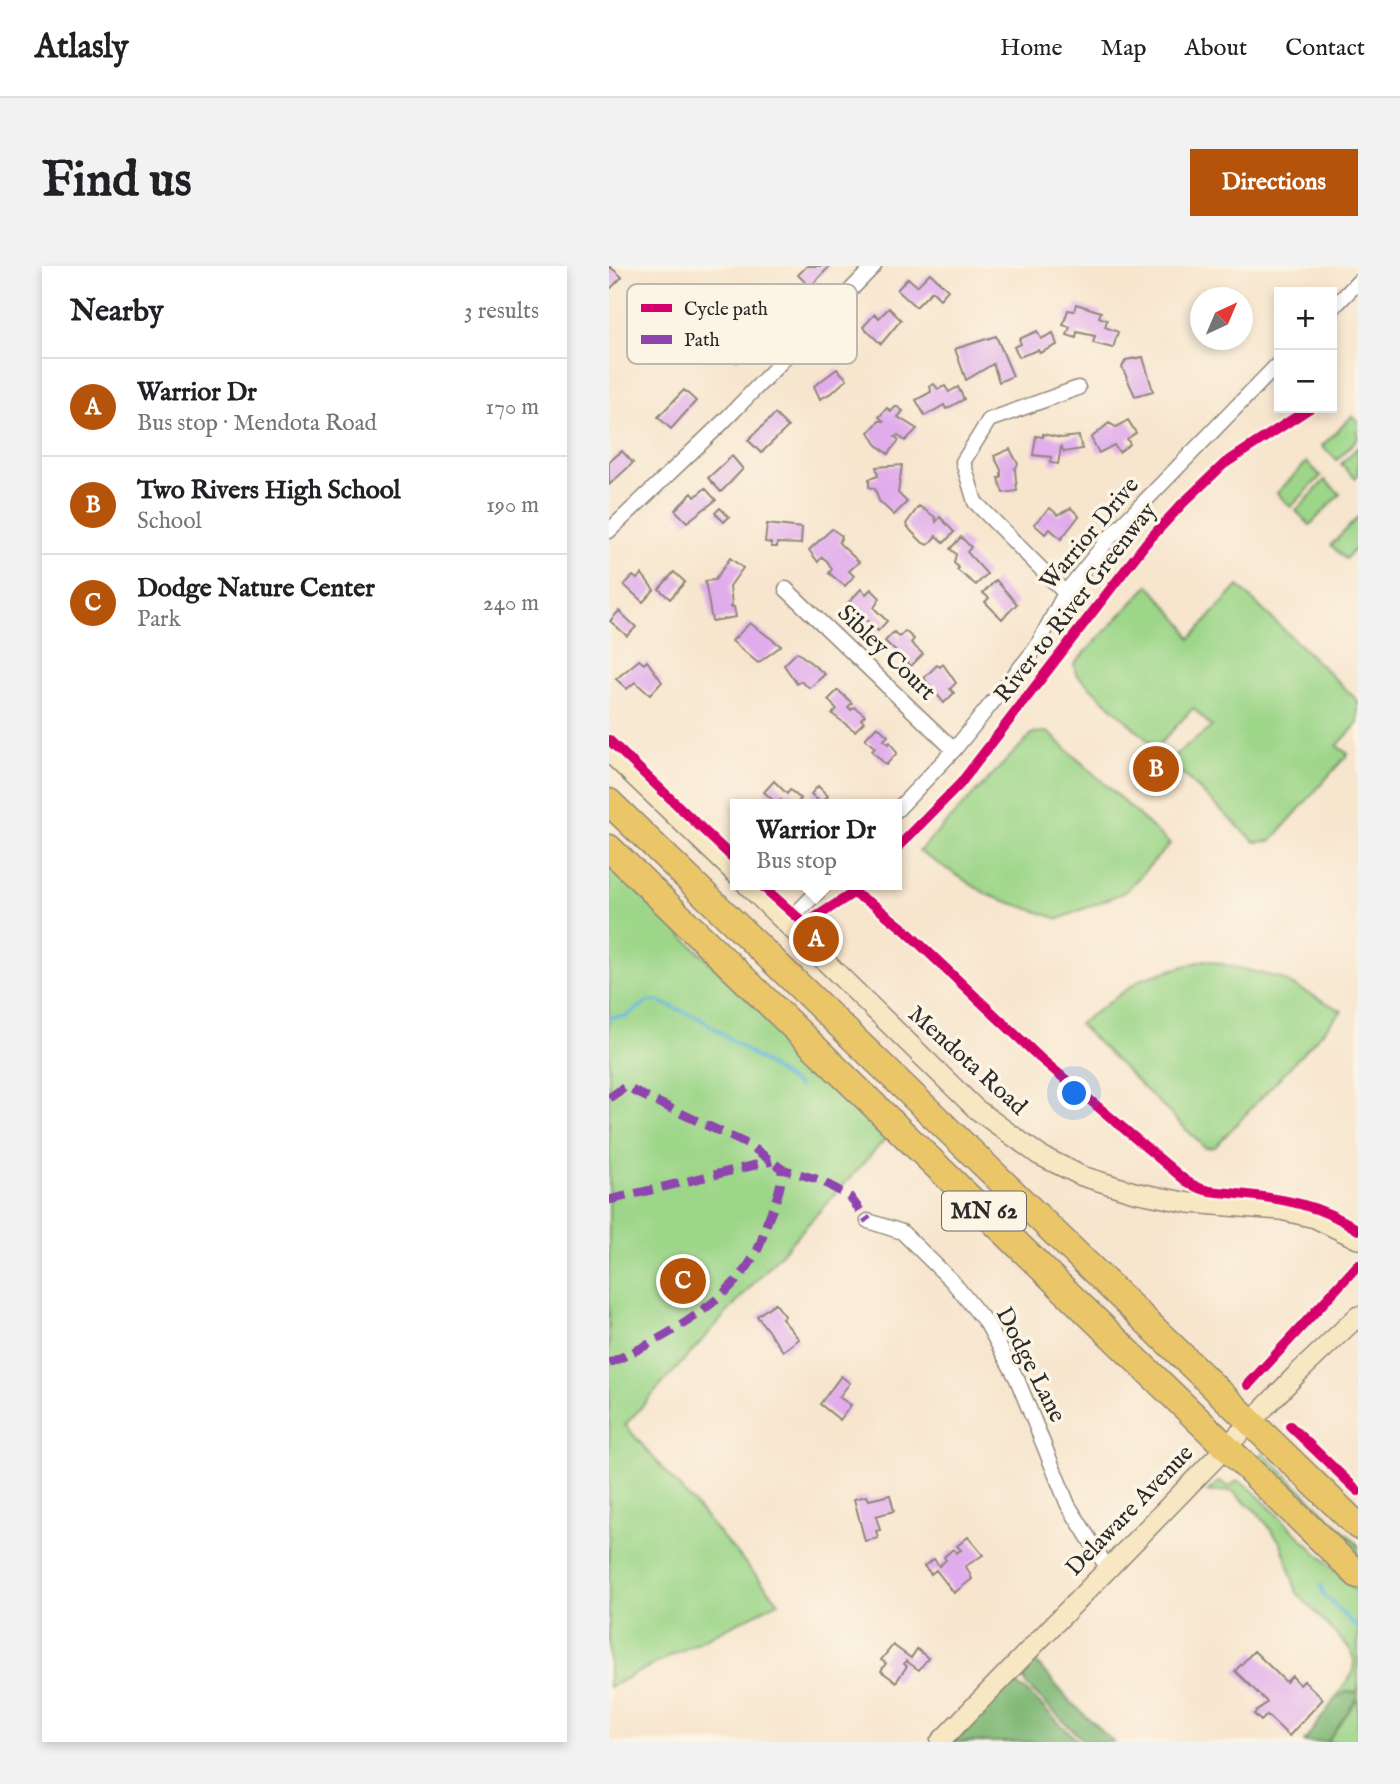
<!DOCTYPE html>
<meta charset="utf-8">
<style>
body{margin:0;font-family:"IM FELL English",serif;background:#f2f2f2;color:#202124}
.controls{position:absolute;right:21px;top:21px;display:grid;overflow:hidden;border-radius:0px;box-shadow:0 4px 10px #0003}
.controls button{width:63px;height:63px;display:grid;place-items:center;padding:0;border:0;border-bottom:2px solid #e0e0e0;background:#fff;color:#202124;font:35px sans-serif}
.compass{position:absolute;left:581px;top:21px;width:63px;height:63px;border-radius:50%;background:#fff;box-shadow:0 4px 10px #0003;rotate:44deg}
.you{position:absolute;left:466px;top:828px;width:24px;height:24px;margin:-18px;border:5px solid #fff;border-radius:50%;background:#1a73e8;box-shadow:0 0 0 10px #1a73e833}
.badge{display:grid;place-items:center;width:46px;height:46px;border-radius:50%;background:#b45309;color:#fff;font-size:23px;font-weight:700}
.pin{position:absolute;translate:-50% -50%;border:4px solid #fff;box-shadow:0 2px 7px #0006}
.popup{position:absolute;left:121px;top:533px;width:172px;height:91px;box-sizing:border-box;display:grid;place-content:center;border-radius:0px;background:#fff;filter:drop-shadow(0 2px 5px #0005);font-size:23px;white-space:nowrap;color:#757577}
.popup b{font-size:26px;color:#202124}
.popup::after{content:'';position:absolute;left:50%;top:100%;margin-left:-14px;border:14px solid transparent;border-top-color:#fff}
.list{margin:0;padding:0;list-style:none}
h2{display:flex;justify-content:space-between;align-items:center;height:91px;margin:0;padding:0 28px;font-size:30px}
h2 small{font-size:23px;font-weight:400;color:#757577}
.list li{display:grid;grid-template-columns:46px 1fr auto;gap:21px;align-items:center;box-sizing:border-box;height:98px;padding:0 28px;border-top:2px solid #e0e0e0}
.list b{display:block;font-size:26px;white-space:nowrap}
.list p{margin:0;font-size:23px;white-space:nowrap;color:#757577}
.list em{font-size:23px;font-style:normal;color:#757577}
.map{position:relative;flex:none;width:749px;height:1476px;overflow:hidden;border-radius:0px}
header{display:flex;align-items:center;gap:42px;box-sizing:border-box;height:98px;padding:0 35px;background:#fff;border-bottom:2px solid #e0e0e0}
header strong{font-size:33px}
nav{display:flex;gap:38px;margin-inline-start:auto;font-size:24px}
.intro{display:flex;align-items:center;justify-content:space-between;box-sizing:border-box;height:168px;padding:0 42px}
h1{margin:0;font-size:49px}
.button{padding:18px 32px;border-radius:0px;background:#b45309;color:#fff;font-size:24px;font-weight:700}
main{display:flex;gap:42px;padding:0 42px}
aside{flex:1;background:#fff;border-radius:0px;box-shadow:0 4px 10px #0003}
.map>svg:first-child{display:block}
</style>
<header>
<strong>Atlasly</strong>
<nav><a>Home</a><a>Map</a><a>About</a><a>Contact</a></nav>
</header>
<div class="intro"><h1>Find us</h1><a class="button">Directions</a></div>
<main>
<aside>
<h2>Nearby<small>3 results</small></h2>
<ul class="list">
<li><span class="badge">A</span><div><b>Warrior Dr</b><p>Bus stop · Mendota Road</p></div><em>170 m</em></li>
<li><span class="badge">B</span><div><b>Two Rivers High School</b><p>School</p></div><em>190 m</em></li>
<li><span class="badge">C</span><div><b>Dodge Nature Center</b><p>Park</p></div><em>240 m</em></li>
</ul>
</aside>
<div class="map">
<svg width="749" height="1476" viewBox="0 0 749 1476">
<rect width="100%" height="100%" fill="#fcf5e5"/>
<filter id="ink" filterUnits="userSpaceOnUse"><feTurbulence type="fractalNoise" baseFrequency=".0143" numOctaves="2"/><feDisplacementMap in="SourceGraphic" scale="14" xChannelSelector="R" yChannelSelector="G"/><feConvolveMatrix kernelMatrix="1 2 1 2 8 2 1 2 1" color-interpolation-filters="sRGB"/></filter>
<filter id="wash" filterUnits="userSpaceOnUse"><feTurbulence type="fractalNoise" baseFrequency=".00686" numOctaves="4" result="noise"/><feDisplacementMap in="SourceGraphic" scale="28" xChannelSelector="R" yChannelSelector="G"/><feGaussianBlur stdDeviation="1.57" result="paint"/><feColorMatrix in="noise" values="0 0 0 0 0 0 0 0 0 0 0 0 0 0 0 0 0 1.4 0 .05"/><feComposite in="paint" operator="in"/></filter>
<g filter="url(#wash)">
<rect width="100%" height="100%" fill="#f7e5cd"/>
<path fill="#9dd689" stroke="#64805a" stroke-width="2" d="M743,150l6,5v17l-21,22 -15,-14z
M749,181v28l-3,3 -14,-14z
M698,196l14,14 -30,31 -14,-14z
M716,214l15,14 -30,31 -14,-14z
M749,251v29l-13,13 -14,-14z
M540,319l35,41 6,13 48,-53 120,115v22l-21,23 11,8 -77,87 -16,1 -87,-82 44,-33 -19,-19 -37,40 -80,-74 -2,-10z
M439,466l122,112 -45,48 -66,27 -71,-24 -69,-44 114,-118z
M0,598l279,272 -263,289 154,177 -170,85z
M596,694l75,18 62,33 -127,136 -10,1 -126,-124 62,-45z
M654,1187l95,92v18l-104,-101z
M629,1214l12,8 108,105v99l-20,5 -5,5 20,-29 1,-13 -4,-11 -53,-56 -16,-50 -23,-30 -26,-22 -25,1 13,-11 9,6z
M749,1431v45h-31l28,-40z"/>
<path fill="#7eb775" stroke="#547150" stroke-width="2" d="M425,1394l35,40 44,42h-28l-58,-56 -6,-13z
M402,1417l13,6 55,53h-125z
M737,1426h12v5l-31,45h-23l31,-43z"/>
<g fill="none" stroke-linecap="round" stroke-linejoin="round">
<path stroke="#61b6dd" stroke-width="3.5" d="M0,751h16l22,-15 11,-1 43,18 98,68
M712,1319l2,9 35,35"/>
</g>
<g id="blocks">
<path fill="#e1acec" d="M0,0l13,11 -13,13z
M198,0h23l-20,21 -12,-12z
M321,7l18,17 -8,9 -8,-8 -16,16 -19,-17 11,-12 9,8z
M173,26l12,11 -26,23 -10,-9z
M143,36l6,6 -4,4 -6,-6z
M467,38l25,8 -2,5 8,3 -2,7 13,5 -5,16 -20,-5 2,-7 -18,-4 -1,6 -9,-3 3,-8 -7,-2 5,-15 6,1z
M280,42l12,12 -20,24 -18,-17 12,-13 4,4z
M98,51l7,7 -5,6 3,3 -11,13 -13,-12z
M118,60l10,9 8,-9 11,11 -19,24 -23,-22z
M428,65l4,8 12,-6 4,12 -17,8 -2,-3 -19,7 -5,-10 7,-3 -2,-5z
M387,70l17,40 -14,6 -6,-18 -27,16 -11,-31z
M534,91l10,34 -18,5 -13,-29 4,-7z
M228,103l10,10 -14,13 -13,7 -6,-13z
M325,118l4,5 7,-3 4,6 9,-5 6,12 -18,10 -2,-4 -19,11 -9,-16 15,-8 -1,-6z
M75,124l12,11 -25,28 -13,-12z
M287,140l7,5 -5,6 19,12 -12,12 -7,-6 -3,2 4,3 -11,14 -12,-10 -7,-12 10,-11h4l-4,-4 8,-9 4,4z
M166,148l13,13 -27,26 -13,-13z
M519,154l8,13 -9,6 3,5 -11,8 -5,-7 -15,8 -8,-15 18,-15 7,4z
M434,168l18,4 18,-2 3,13 -18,3 -3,-5 -3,17 -8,-1 1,-6 -18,-2 3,-19 7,1z
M401,183l8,15 -3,5 2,22 -14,2 -5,-15h3v-8l-7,-14z
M13,185l11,12 -24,22v-23z
M123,190l11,13 -22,23 -13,-14z
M293,199l-4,28 9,9 -13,13 -15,-14 -4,-12 -6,-2v-8l9,-3 -2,-9z
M96,222l11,12 -29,22 -12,-12 17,-17 3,4z
M310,240l16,11 1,5 4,-5 14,15 -10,11 -8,-7 -8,9 -5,-2 -12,-12 -5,-7z
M111,242l9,9 -5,5 -9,-9z
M441,242l8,7 13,-7 8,8 -18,23 -11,-10 -5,5 -11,-10z
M158,258l35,4 -1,16 -24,-1v4h-6v-4l-6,-1z
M223,263l10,7 -3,7 20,19 -10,9 5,5 -9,10 -16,-13 3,-4 -5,-8 -5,-4 -4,5 -9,-12z
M352,271l10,10 -4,5 20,22 -11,11 -19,-15 2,-2 -5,-5 2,-9 -6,-5z
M121,292l13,10 -13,18 2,20 -3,1h5l2,10 -24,4 -7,-40 10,-1z
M65,306l11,10 -15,17 -11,-10z
M33,308l12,16 -11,12 -19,-17 9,-9 4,3z
M387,314l21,24 -15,15 -17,-17 4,-4 -6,-5z
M252,323l5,5 5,-5 9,9 -6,10 13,13 -9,10 -30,-28z
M10,345l17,16 -9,9 -17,-15z
M141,357l31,23 -23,17 -26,-22z
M296,365l9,8 -3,4 12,11 -12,12 -26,-25 9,-9 5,5z
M188,386l28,22 -15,14 -10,-7 -3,3 -13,-19z
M30,394l5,4 3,-3 15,21 -12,13 -15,-13 -8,7 -11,-10z
M334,398l13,19 -6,6 4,4 -10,10 -20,-25 13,-13 3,2z
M229,424l14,13 -4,4 3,3 3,-3 11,8 -4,4 3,3 -9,9 -23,-17 5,-5 -9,-9z
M268,460l11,10 -4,4 4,4 2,-2 7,11 -11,12 -14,-14 3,-3 -10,-9z
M165,515l13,13 3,-4 11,9 -5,5h-11l-4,-4 -4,4 -13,-12z
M209,520l10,10 -7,7 -10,-9z
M166,1037l10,13 -3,3 17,20 -16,12 -26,-35z
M232,1110l9,7 -11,14 12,8 -11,15 -20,-16z
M281,1229l4,16 -18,5 4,14 -4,1 2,7 -13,3 -11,-42 13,-3 2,4z
M359,1271l15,18 -17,11 6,13 -18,14 -18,-23 -5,4 -7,-8 10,-7 5,7 7,-6 -2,-3 9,-8 3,4 5,-3 -4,-4z
M284,1379l18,13 6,-9 11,9 -9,12 -13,-9 -2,3 3,2 -11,16 -15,-11 5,-8 -5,-3z
M645,1385l32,31 6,-6 8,9 4,-4 19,18 -34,37 -22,-21 -6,6 -7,-7 13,-12 -32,-31z"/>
</g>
</g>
<g filter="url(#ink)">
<use href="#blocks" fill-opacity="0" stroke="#91887c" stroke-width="2"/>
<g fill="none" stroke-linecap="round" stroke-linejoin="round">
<defs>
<path id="street" d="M723,43l26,-27
M0,265l114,-109 151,-156
M177,323l168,161
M456,327l-90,-91 -12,-40 26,-42 89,-32
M288,544l57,-60 82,-102 29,-55 46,-57 168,-173
M178,657l37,-38
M259,955l34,11 50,49 35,43 30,55 51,126 40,64"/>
<path id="secondary" d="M0,486l127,122
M138,619l229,224 63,46 43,21 52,16 55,11 92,7 34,8 43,21
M331,1476l358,-369 60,-57"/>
<path id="highway" d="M0,536l749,724
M0,582l749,727"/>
</defs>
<use href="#street" stroke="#91887c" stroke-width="17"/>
<use href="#secondary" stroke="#91887c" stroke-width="22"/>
<use href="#highway" stroke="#91887c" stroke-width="29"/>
<use href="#street" stroke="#fff" stroke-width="14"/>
<use href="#secondary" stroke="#f7e8c3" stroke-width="19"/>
<use href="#highway" stroke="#ebc669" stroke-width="26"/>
<path stroke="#8e44ad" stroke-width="9" stroke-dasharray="18 9" stroke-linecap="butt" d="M0,832l16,-11 126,59 31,23 38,11 30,17 18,24
M0,934l163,-39
M0,1097c51,-22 122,-61 148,-112 5,-9 7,-21 11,-31 7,-17 14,-32 14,-51"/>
<defs>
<path id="cycleway" d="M0,474l127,121
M288,582l63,-64 186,-241 36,-39 42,-40 86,-56
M152,619l44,39 48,-31 4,-8
M244,627l21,12 31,25 135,128 146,123c21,13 29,10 52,13 43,4 84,11 120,36
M639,1119l110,-120
M681,1160l68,65"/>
</defs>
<use href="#cycleway" stroke="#fcf5e5" stroke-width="15"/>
<use href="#cycleway" stroke="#d6006c" stroke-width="10"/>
</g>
</g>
<g text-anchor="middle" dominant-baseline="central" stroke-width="7" stroke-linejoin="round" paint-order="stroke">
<rect fill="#fcf5e5" stroke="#6a6863" stroke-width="2" x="333" y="925.5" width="84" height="39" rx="5"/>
<g font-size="23" font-weight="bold" fill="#2b2b2b">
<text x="375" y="945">MN 62</text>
</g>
<g font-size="24" fill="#2b2b2b" stroke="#fcf5e5">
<text transform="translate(481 268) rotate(-50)">Warrior Drive</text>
<text transform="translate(467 337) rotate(-52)">River to River Greenway</text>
<text transform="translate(277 387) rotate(44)">Sibley Court</text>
<text transform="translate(358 795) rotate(42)">Mendota Road</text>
<text transform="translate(421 1099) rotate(63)">Dodge Lane</text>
<text transform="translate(521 1245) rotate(-46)">Delaware Avenue</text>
</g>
</g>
<rect x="18" y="18" width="230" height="80" rx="10" fill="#fcf5e5" stroke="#bdb8ad" stroke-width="2"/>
<rect x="32" y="38" width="31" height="8" fill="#d6006c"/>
<rect x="32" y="69" width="31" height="9" fill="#8e44ad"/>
<g font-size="19" fill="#2b2b2b">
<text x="75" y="49">Cycle path</text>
<text x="75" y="80">Path</text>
</g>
</svg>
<div class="controls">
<button>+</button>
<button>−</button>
</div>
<svg class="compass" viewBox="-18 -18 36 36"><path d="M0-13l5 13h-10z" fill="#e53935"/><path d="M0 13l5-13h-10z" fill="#757577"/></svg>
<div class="you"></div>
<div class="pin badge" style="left:207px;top:673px">A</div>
<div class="popup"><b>Warrior Dr</b>Bus stop</div>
<div class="pin badge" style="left:547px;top:503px">B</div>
<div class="pin badge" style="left:74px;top:1015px">C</div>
</div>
</main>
